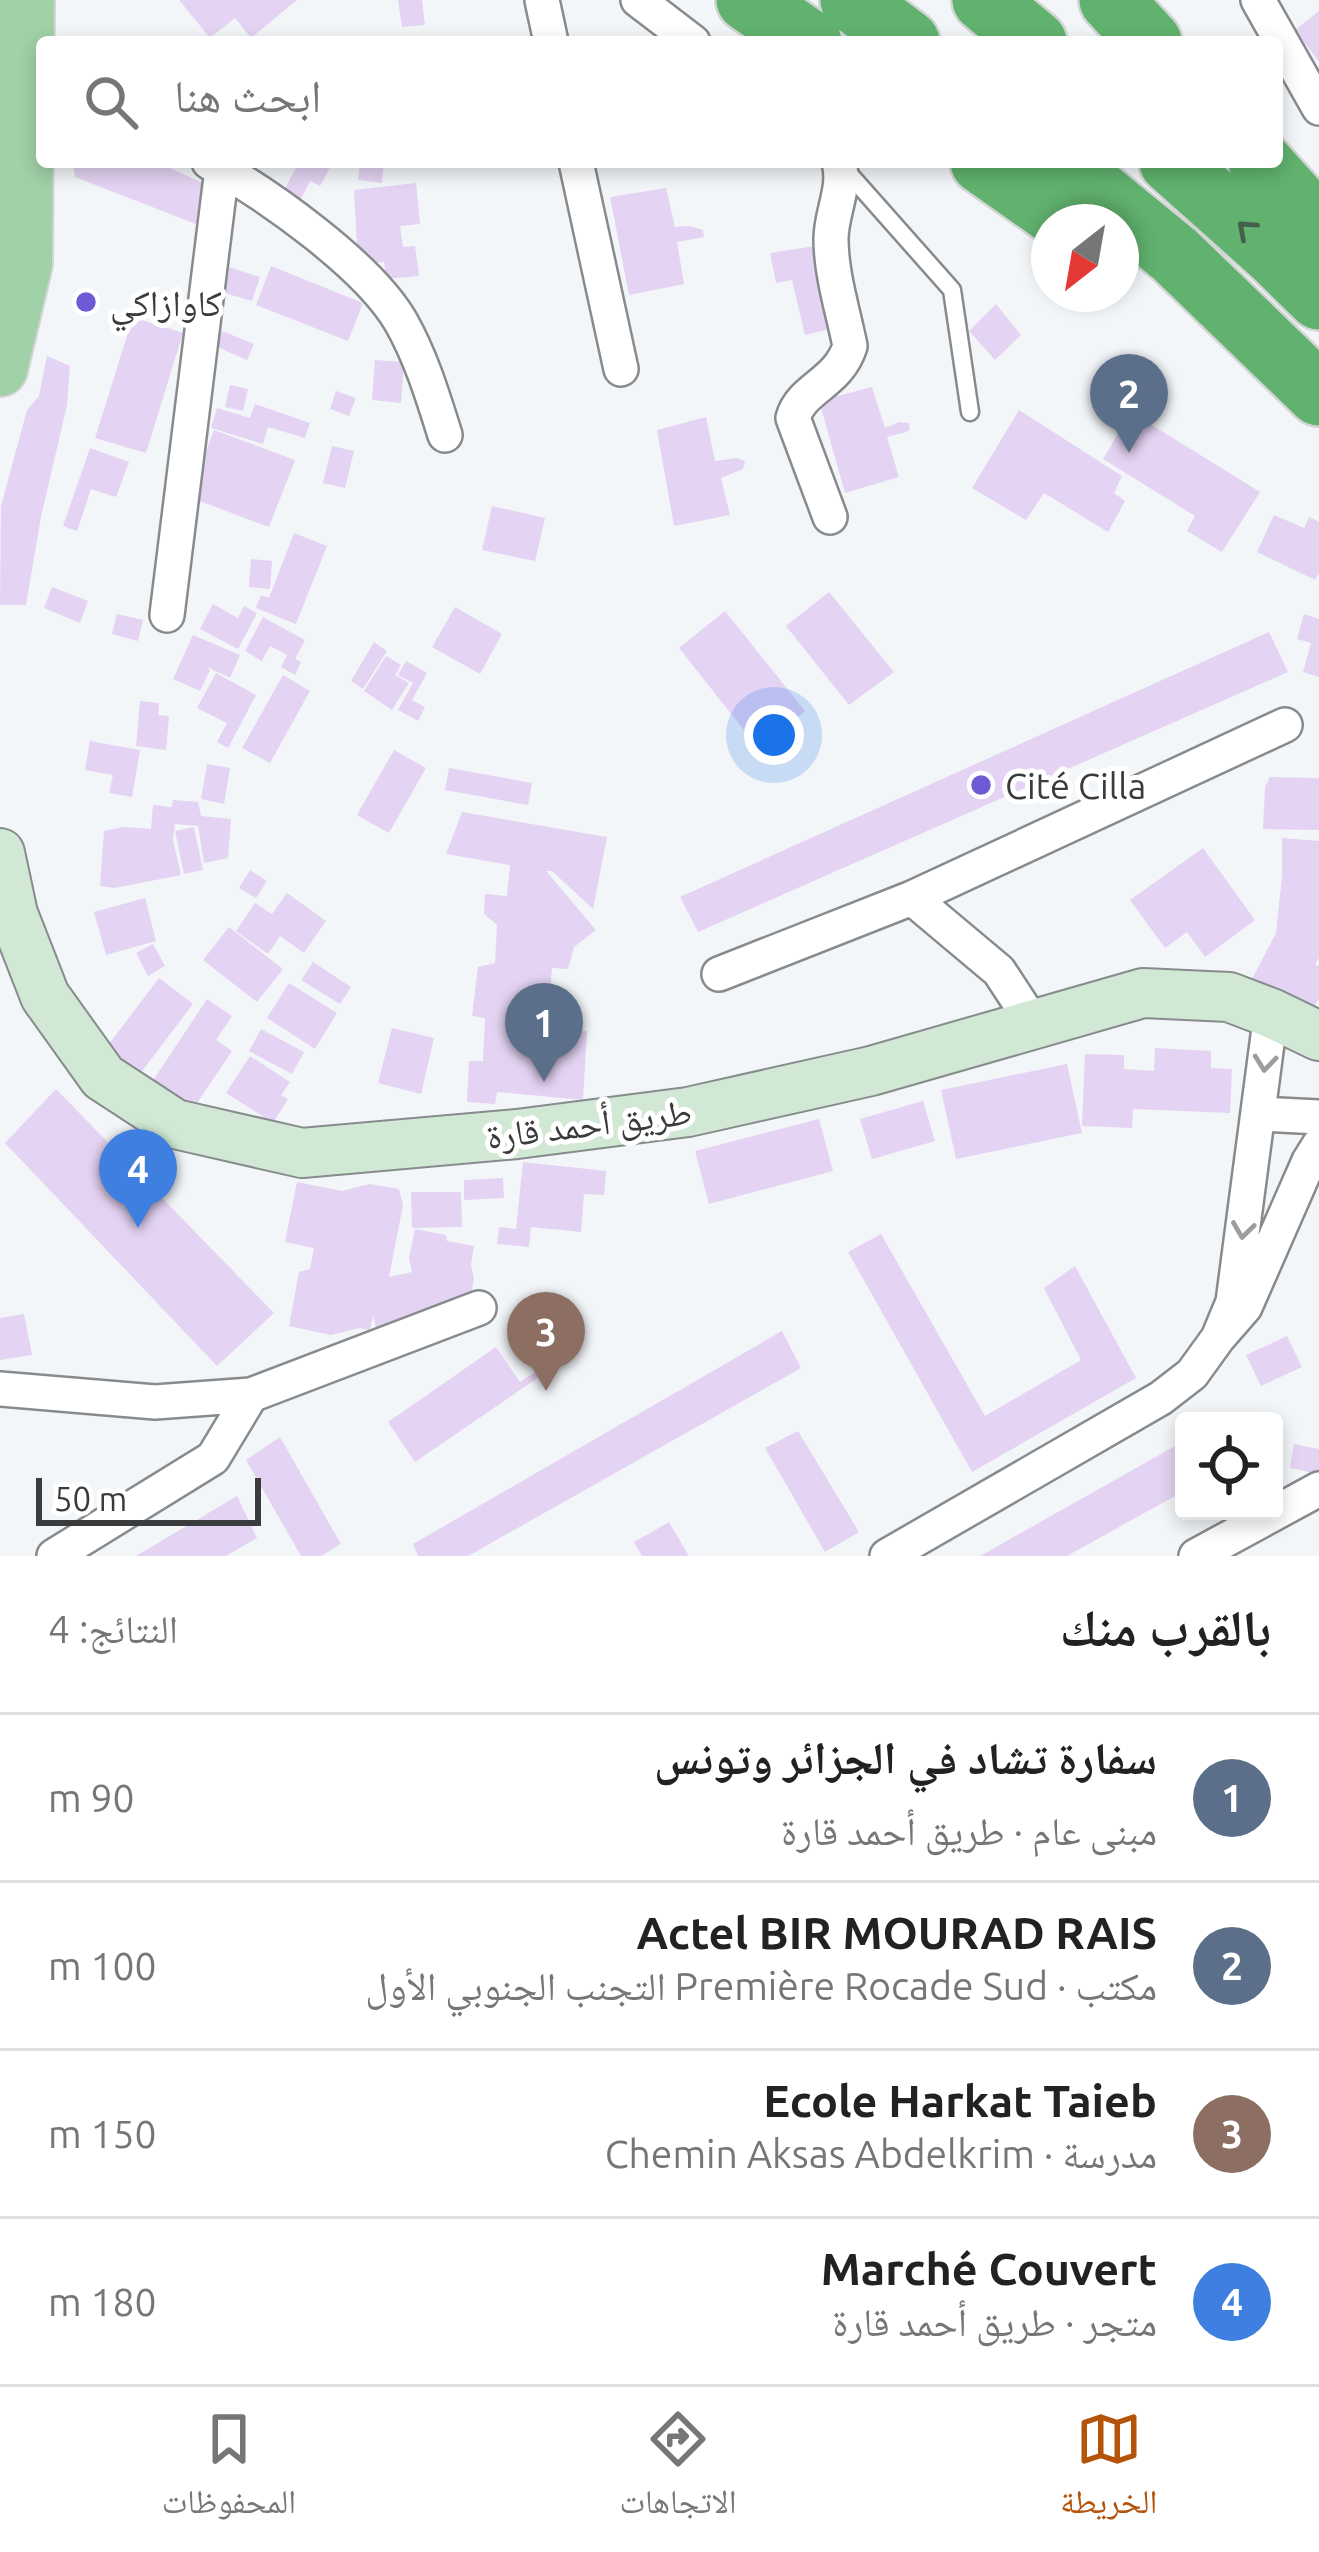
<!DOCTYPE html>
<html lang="ar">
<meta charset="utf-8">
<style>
body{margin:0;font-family:Ubuntu,"Noto Naskh Arabic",sans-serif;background:#f2f2f2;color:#222;direction:rtl}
.controls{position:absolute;right:36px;bottom:36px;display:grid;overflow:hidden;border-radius:12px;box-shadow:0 6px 18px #0003}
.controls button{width:108px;height:108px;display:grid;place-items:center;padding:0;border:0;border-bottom:3px solid #e0e0e0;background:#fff;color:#222;font:60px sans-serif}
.compass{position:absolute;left:1031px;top:204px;width:108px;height:108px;border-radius:50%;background:#fff;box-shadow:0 6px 18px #0003;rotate:211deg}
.scale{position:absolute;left:36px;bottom:30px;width:225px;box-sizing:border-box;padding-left:12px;border:6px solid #393b3c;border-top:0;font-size:33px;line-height:42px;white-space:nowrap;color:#393b3c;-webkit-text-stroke:9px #fff;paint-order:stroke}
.you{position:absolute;left:774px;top:735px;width:42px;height:42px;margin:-30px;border:9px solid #fff;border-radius:50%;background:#1a73e8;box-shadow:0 0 0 18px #1a73e833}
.badge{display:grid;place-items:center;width:78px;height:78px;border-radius:50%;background:#b45309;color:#fff;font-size:39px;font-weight:700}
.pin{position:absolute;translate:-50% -99px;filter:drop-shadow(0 3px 6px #0008)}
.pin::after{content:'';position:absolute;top:63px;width:42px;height:36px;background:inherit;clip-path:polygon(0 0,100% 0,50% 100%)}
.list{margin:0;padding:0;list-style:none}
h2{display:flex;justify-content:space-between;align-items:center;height:156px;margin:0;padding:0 48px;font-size:51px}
h2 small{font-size:39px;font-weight:400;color:#767676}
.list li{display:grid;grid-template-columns:78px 1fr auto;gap:36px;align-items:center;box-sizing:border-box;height:168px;padding:0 48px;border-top:3px solid #e0e0e0}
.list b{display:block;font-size:45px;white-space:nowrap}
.list p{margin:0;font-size:39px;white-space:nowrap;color:#767676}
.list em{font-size:39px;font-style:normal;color:#767676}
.icon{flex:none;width:66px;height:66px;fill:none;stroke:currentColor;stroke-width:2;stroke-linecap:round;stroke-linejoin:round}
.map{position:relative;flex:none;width:1319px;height:1556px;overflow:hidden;direction:ltr}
.search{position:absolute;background:#fff;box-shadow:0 6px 18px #0003;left:36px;right:36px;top:36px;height:132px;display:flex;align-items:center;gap:30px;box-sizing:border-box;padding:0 42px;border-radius:12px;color:#767676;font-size:45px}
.sheet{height:828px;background:#fff}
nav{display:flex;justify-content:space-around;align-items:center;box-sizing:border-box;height:168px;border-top:3px solid #e0e0e0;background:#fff;font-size:33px;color:#767676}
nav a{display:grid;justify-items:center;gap:6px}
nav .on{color:#b45309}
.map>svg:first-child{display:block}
</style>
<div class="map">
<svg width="1319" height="1556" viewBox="0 0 1319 1556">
<rect width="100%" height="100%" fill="#f3f6f9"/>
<path fill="#e4d3f2" d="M179,0h118l-46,38 -16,-20 -25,20z
M398,0h24l3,25 -23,2z
M1319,11v51l-24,-32z
M73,162h84l50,23 -6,41 -126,-49z
M299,162h34l-13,24 -10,-5 -14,28 -17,-9z
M360,162h24l-2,21 -24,-3z
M416,183l4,41 -20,2 3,21 12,-1 4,30 -33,3 -2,-17 -26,2 -4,-74z
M666,188l9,39 14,-1 14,4 1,7 -27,5 7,42 -55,11 -19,-98z
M815,246l19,82 -29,7 -13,-55 -16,3 -6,-30z
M219,264l41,13 -8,24 -41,-12z
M271,266l92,37 -15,38 -92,-36z
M996,304l25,31 -26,25 -26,-29z
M133,317l50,16 -37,120 -51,-15z
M222,331l32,13 -7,16 -32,-14z
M47,356l23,10 -3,39 -26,112 -15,88h-26l1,-99 26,-96 12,-14z
M375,360l29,2 -3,41 -29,-3z
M230,385l18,4 -5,22 -18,-4z
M872,387l13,41 14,-6 10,1 1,6 -4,3 -19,5 12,40 -54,16 -26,-92z
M336,391l20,7 -7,18 -19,-7z
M255,404l55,19 -5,15 -37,-11 -5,17 -52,-16 6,-20 33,10z
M1019,410l103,66 -8,17 11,8 -17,31 -64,-39 -18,27 -54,-32z
M1131,412l129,80 -38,60 -35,-21 8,-15 -92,-57z
M706,417l9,44 22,-3 8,3 -2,8 -22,9 9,37 -56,11 -17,-96z
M214,430l81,30 -26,67 -80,-30z
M332,446l22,5 -9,37 -22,-5z
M90,448l39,14 -13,35 -25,-8 -14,42 -14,-5z
M492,506l53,12 -10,43 -53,-11z
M1274,515l30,13 5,-11 10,5v51l-4,7 -58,-28z
M294,533l33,13 -31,78 -40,-16 5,-13 8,3z
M251,559l21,2 -2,28 -21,-2z
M52,587l36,14 -8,22 -36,-15z
M829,592l65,80 -45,33 -63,-79z
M213,604l25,14 6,-12 13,7 -19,36 -38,-20z
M455,607l47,27 -22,40 -48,-27z
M725,611l80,100 -46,38 -80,-101z
M117,614l26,6 -5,21 -26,-7z
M1304,614l15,5v58l-16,-5 8,-29 -14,-4z
M263,617l42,23 -10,19 6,3 -6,13 -14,-8 6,-12 -17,-9 -8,15 -17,-10z
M1269,632l19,40 -590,260 -18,-35z
M193,635l47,20 -10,23 -25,-12 5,4 -10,21 -27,-12z
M374,642l13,9 -24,38 -12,-8z
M386,656l15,9 -6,10 14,8 -17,27 -28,-19z
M406,661l21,12 -15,27 13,7 -7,14 -20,-11 15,-27 -15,-8z
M216,673l40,22 -28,53 -11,-6 10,-19 -30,-15z
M283,675l27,16 -40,72 -28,-15z
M140,701l19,2 -1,12 11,1 -3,34 -30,-4z
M90,741l50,9 -8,47 -23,-4 4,-18 -28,-5z
M394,750l32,18 -37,65 -32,-18z
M207,764l23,4 -6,36 -23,-5z
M449,768l83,15 -4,22 -83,-15z
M1270,777l49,1v52l-56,-1 2,-42z
M173,800l25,2 3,14 30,3 -3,39 -24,5 -6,-37 -23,-2 -2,16 8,35 -66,13 -15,-2 4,-55 20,-4 27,2 2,-24 19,2z
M462,812l145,25 -14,72 -41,-38h-6l50,59 -22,17 -6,22 -16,-1 -2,25 19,2v36h18l-4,69 -86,-8 -2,12 -28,-2 2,-41h14l2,-43 -13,-2 6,-49 17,-4 2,-38 -13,-11 1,-20 22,2 3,-31 -64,-11z
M194,827l9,43 -19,4 -9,-43z
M1282,838l37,3v117l-4,6 4,2v32l-13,25 -63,-27 33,-63 6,-57z
M1203,848l52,72 -50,37 -18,-25 -22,16 -35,-48z
M250,870l17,11 -11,17 -17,-10z
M287,893l39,28 -22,32 -24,-17 -12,18 -32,-23 19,-28 17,11z
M145,898l11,43 -50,14 -12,-43z
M229,927l54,42 -26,33 -54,-42z
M153,944l12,22 -17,10 -12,-23z
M313,962l38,25 -11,17 -39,-24z
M159,978l34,26 -60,79 -34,-26z
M289,983l48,30 -22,36 -48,-31z
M207,999l25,17 -16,24 16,11 -41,61 -41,-27z
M392,1028l42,10 -13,56 -43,-11z
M261,1029l43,23 -12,22 -43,-23z
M1155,1048l56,3v17l21,1 -2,44 -97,-4 -1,19 -50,-2 3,-72 39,1v14l30,2z
M250,1056l40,26 -9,13 7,4 -15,24 -47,-30z
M1067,1064l15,69 -126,26 -15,-69z
M56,1089l218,224 -57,53 -212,-223z
M923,1101l12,40 -63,18 -12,-40z
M819,1119l14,52 -124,33 -14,-53z
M523,1162l83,9 -2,24 -20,-1 -3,38 -50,-5 -2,20 -32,-3 2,-17 17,2z
M503,1178l1,20 -40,2v-20z
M297,1182l45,9 28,-7 29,5 4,16 -14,72 23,-5 -3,-14 6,-29 31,6 1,6 27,5 -3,19 3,14 -5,27 -93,22 -3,-13 -3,15 -11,-2 -28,7 -42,-9 10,-54 11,-3 4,-21 -29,-6z
M411,1192h50l1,35 -50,1z
M881,1234l104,182 96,-56 -37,-72 31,-22 61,112 -164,94 -124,-220z
M24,1314l8,41 -32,5v-42z
M782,1331l19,37 -333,188h-50l-5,-12z
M1287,1336l15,31 -41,19 -15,-31z
M496,1347l24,35 18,-12 4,5 -127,87 -27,-40z
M798,1431l61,101 -34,20 -60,-104z
M280,1437l61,107 -20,12h-20l-55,-96z
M1184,1441v50l-117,65h-87z
M1294,1444l25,5v25l-29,-6z
M237,1496l20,42 -31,18h-90z
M669,1522l20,34h-47l-8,-14z"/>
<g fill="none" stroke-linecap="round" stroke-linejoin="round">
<defs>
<path id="lane" d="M843,167l109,123 18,122"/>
<path id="street" d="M542,0l9,42
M638,0l55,42
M1258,0l61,108
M209,162c58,32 159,103 192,160 20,35 32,75 44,113
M576,162l45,207
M830,517l-37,-99c8,-30 45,-34 57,-72 -7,-35 -19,-72 -19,-107 0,-26 15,-51 8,-77
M167,615l55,-446
M912,898l373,-173
M719,974l193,-76 87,73 34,52
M1271,1013l-38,289 -15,36 27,-31 64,-146 10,-16
M1259,1114l60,3
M0,1389l155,13 96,-7 228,-87
M54,1556l159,-98 38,-63
M887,1556l274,-158 31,-24 26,-36
M1196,1556l123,-67"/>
<path id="secondary" d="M0,853l13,61 32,82 58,81 72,47 127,29 215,-19 171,-22 183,-41 272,-78 86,4 42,16 48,23"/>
<path id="primary" d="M0,369l25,-106 2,-263"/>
<path id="highway" d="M748,0l62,42
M852,0l56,42
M984,0l51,42
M1111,0l39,42
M982,162l85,60
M1061,162l114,93 144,139
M1171,162l103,92 45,44
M1260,162l59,65"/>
</defs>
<use href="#lane" stroke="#888b8d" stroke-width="21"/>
<use href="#street" stroke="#888b8d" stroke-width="38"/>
<use href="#secondary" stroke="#888b8d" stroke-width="52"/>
<use href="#primary" stroke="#d3d4d4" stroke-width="58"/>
<use href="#highway" stroke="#d3d4d4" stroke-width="68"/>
<use href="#lane" stroke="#fff" stroke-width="16"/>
<use href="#street" stroke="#fff" stroke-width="33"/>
<use href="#secondary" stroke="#d0e8d4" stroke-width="48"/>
<use href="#primary" stroke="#a0d1a8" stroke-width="54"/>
<use href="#highway" stroke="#61b26e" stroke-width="63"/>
</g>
<defs><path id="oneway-chevron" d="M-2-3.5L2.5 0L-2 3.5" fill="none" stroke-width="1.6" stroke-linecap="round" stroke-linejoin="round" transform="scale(3)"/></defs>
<use stroke="#455f4b" href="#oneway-chevron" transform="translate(1246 229) rotate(-138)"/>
<g stroke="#9c9d9e">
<use href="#oneway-chevron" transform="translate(1265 1063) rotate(96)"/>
<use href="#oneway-chevron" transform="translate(1243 1230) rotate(98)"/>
</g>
<g fill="#6d5bd5" stroke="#fff" stroke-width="4.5">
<circle cx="86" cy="302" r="12"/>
<circle cx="981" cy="785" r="12"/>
</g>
<g text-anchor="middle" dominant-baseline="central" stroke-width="10" stroke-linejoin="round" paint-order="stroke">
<g font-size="36" fill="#393b3c" stroke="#fff" text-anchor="start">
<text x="110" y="302">كاوازاكي</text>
<text x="1005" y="785">Cité Cilla</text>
</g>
<g font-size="36" fill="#393b3c" stroke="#fff">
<text transform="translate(589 1123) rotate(-7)">طريق أحمد قارة</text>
</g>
</g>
</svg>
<div class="controls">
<button><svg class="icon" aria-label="locate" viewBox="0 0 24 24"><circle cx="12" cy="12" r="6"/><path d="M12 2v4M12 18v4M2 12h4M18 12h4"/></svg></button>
</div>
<svg class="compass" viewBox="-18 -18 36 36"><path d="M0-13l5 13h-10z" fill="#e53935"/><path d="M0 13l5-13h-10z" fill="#767676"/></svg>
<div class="scale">50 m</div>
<div class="you"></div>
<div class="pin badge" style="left:544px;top:1082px;background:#5c6f8a">1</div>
<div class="pin badge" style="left:1129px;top:453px;background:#5c6f8a">2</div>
<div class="pin badge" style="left:546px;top:1391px;background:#8d6e63">3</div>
<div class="pin badge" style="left:138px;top:1228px;background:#3f7fe0">4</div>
<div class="search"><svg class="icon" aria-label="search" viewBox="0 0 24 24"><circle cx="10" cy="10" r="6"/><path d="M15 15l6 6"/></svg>ابحث هنا</div>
</div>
<section class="sheet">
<h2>بالقرب منك<small>النتائج: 4</small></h2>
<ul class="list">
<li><span class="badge" style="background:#5c6f8a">1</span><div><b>سفارة تشاد في الجزائر وتونس</b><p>مبنى عام · طريق أحمد قارة</p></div><em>90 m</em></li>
<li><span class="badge" style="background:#5c6f8a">2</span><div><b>Actel BIR MOURAD RAIS</b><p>مكتب · Première Rocade Sud التجنب الجنوبي الأول</p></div><em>100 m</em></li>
<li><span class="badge" style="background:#8d6e63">3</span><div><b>Ecole Harkat Taieb</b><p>مدرسة · Chemin Aksas Abdelkrim</p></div><em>150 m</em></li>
<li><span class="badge" style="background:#3f7fe0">4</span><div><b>Marché Couvert</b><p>متجر · طريق أحمد قارة</p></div><em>180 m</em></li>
</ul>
</section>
<nav>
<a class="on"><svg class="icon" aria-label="map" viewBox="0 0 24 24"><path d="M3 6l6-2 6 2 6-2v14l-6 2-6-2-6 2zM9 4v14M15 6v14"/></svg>الخريطة</a>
<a><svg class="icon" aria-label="directions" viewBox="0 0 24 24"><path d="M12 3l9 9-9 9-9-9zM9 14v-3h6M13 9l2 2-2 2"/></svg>الاتجاهات</a>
<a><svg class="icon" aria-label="saved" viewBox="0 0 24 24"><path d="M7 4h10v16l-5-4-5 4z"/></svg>المحفوظات</a>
</nav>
